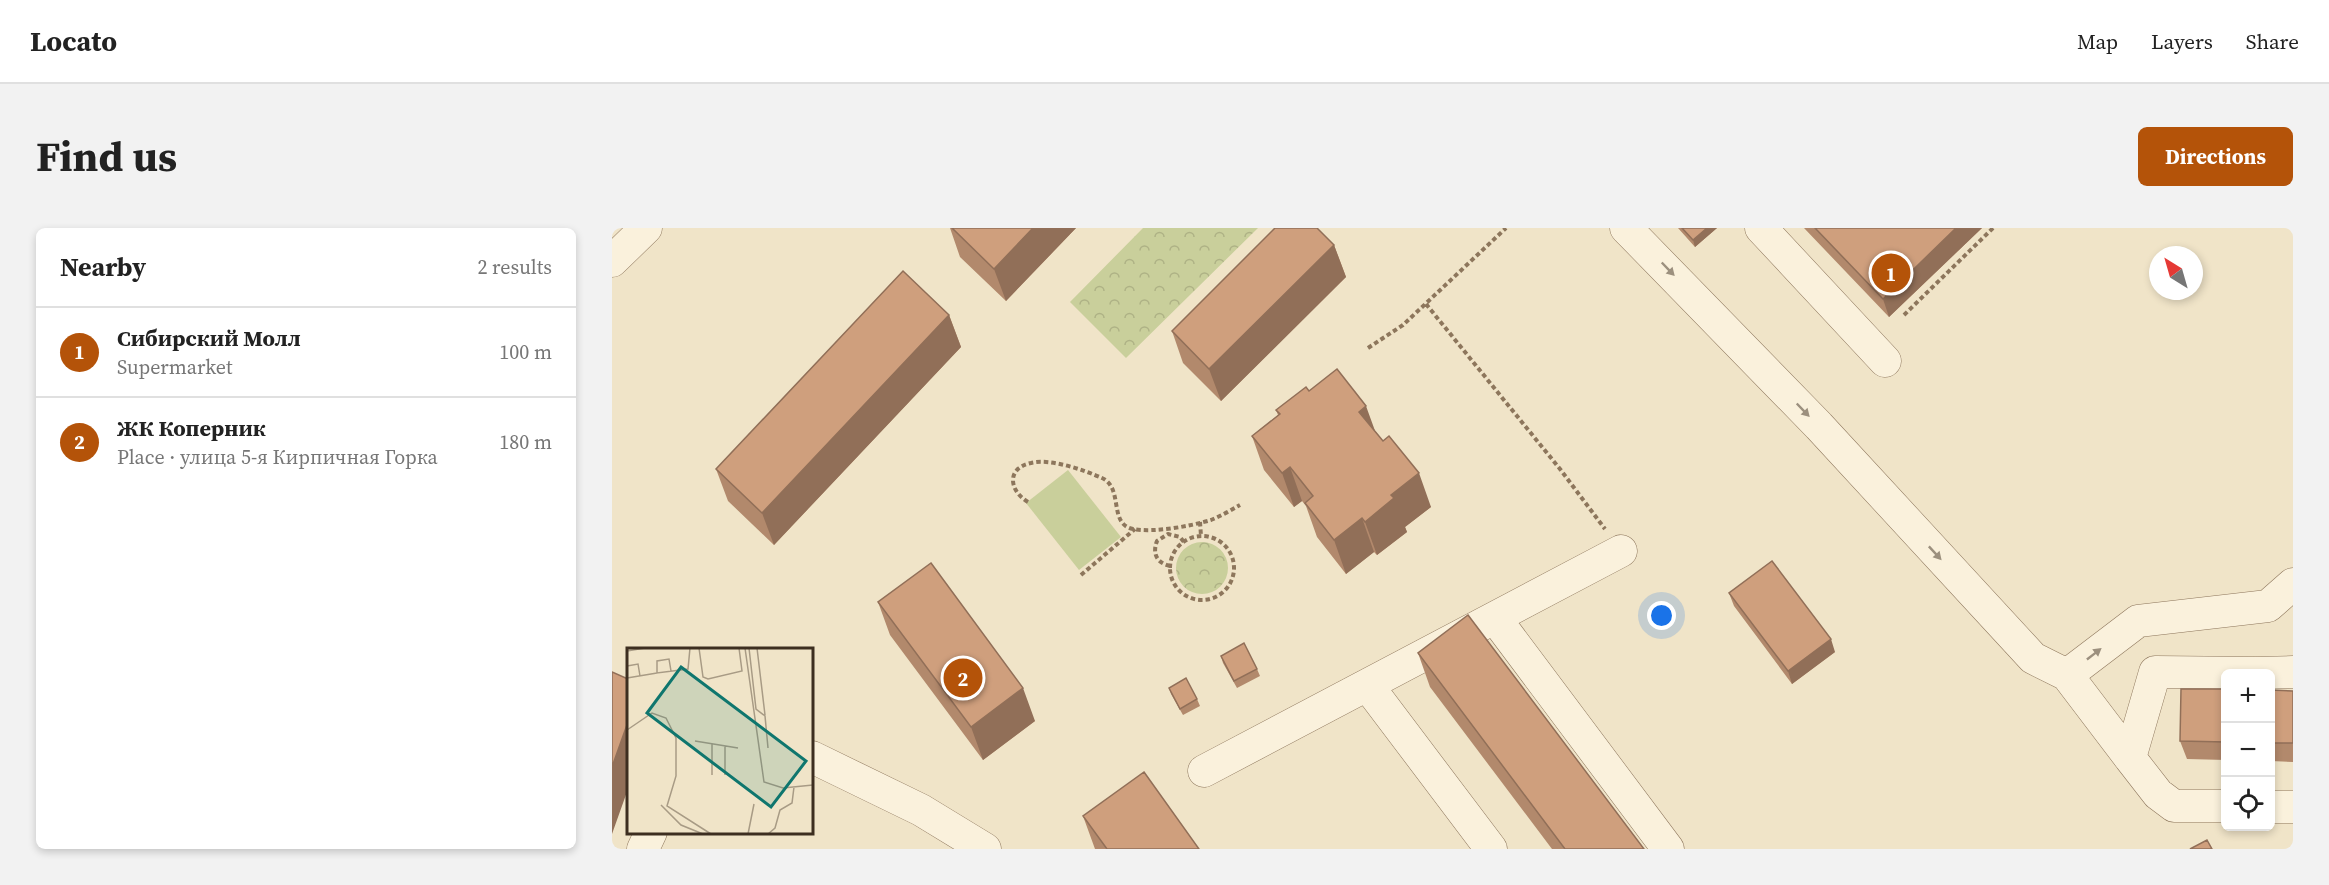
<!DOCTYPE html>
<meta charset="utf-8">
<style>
body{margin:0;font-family:"Source Serif 4",serif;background:#f2f2f2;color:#222}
.controls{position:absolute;right:18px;bottom:18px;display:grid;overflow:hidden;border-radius:9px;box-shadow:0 3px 9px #0003}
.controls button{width:54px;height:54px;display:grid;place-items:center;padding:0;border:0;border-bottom:2px solid #e0e0e0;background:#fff;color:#222;font:30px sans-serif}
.compass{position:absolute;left:1537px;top:18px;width:54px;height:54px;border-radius:50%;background:#fff;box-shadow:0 3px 9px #0003;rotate:323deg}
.you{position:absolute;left:1050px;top:388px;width:21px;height:21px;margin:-15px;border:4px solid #fff;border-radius:50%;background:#1a73e8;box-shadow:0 0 0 9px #1a73e833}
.badge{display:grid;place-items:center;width:39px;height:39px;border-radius:50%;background:#b45309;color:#fff;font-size:20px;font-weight:700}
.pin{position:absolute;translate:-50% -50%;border:3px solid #fff;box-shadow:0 2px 6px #0006}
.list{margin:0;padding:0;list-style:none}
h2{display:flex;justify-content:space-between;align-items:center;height:78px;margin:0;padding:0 24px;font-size:26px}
h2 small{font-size:20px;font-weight:400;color:#767676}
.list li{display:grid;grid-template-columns:39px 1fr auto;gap:18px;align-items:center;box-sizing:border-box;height:90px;padding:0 24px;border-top:2px solid #e0e0e0}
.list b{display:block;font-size:22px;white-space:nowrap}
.list p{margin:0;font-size:20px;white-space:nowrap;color:#767676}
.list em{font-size:20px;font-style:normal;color:#767676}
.icon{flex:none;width:33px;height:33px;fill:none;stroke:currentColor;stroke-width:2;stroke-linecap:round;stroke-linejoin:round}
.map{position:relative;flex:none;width:1681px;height:621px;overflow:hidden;border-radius:9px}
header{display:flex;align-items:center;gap:36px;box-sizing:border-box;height:84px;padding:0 30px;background:#fff;border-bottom:2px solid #e0e0e0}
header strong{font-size:28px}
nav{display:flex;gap:33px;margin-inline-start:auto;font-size:21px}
.intro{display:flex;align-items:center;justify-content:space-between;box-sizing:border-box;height:144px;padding:0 36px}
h1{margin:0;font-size:42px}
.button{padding:15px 27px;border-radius:9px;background:#b45309;color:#fff;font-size:21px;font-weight:700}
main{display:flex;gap:36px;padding:0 36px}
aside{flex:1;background:#fff;border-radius:9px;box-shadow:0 3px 9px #0003}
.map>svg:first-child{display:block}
</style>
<header>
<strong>Locato</strong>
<nav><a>Map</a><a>Layers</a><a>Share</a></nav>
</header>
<div class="intro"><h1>Find us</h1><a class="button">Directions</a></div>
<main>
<aside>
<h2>Nearby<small>2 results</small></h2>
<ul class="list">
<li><span class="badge">1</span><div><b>Сибирский Молл</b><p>Supermarket</p></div><em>100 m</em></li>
<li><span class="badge">2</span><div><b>ЖК Коперник</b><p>Place · улица 5-я Кирпичная Горка</p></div><em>180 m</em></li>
</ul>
</aside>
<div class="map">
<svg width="1681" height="621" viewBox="0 0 1681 621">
<defs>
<pattern id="forest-crowns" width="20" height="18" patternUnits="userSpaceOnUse" patternTransform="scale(1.5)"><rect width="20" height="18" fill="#c9cf9b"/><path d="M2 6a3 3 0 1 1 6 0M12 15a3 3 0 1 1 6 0" fill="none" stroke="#aeb285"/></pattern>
</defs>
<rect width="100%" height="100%" fill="#f0e4c8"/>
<path fill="#c9cf9b" d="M456,242l53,67 -42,33 -53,-67z"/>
<path fill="url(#forest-crowns)" d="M531,0h115l-132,130 -56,-56z
M564 340a26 26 0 1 1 52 0a26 26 0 1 1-52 0Z"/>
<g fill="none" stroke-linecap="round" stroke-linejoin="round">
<defs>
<path id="minor" d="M1014,0l193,198 214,232 34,17 71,-54 130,-15 25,-22
M1149,0l124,133
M0,33l34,-33
M883,390l173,231
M1455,447l63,83
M756,458l123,163
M200,529l109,53 64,39
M592,543l417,-220
M1614,578h-52l-16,-12 -28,-36 25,-86 101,1 37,-1
M1658,579h23
M31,621l8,-17"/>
</defs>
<use href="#minor" stroke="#8d765c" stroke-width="33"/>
<path stroke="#8d765c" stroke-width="4" stroke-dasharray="4.5 3" stroke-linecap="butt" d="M814,76l134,165 45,60
M1292,87l89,-87
M756,120l35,-23 103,-97
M416,274c-19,-11 -22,-34 3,-39 19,-5 53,7 71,15 22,10 6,46 31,51 21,4 58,-3 78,-9 10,-4 20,-10 29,-15
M588,294l1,14
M558 340a32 32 0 1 1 64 0a32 32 0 1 1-64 0Z
M558,338c-13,-3 -18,-12 -13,-25l11,-7 12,3 4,5
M469,347l54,-46"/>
<use href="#minor" stroke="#faf1dc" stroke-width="32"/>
</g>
<path fill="#b2896c" d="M338,0h126l-70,73 -46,-44z
M1066,0h39l-22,19z
M1192,0h178l-93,89z
M722,17l12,32 -125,124 -38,-38 -11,-32z
M337,87l12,32 -187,198 -46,-44 -12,-32z
M697,163l67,41 55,75 -26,20 2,5 -30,23 -3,-3 -28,22 -29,-37 -11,-31 -4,-5 -8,6 -30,-37 -12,-34 26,-21 -2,-5z
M1117,365l106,59 -43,32 -58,-78z
M266,374l157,119 -52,39 -93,-125z
M806,425l226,196h-92l-122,-162z
M609,428l36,13 3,7 -23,12 -14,-25z
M557,460l28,11 3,7 -17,9 -12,-21z
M1614,461v71l-39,-1 -7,-18z
M1659,462l22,1v71l-22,-1z
M471,588l116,33h-104z"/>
<path fill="#916f58" d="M421,0h43l-70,73 -12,-32z
M1095,0h10l-22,19 -2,-7z
M1344,0h26l-93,89 -6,-18z
M722,17l12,32 -125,124 -12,-32z
M337,87l12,32 -187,198 -12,-32z
M754,178l12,33 -19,-27z
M678,239l12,34 -8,6 -12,-34z
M807,245l12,34 -26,20 2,5 -30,23 -12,-33 26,-27z
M750,290l12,34 -28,22 -12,-34z
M1219,411l4,13 -43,32 -4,-13z
M411,460l12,33 -52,39 -12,-33z
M16,494v67l-16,45v-67z"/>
<path fill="#cf9f7d" stroke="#916f58" stroke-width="1.5" d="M340,0h81l-39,41z
M663,0h42l17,17 -125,124 -37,-38z
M1070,0h25l-14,12z
M1203,0h141l-73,71z
M291,43l46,44 -187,198 -46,-44z
M725,141l29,37 -7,6 24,29 6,-5 30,37 -28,22 3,3 -29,24 -3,-4 -28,22 -29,-37 8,-7 -23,-29 -8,6 -30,-37 28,-22 -4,-4 30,-23 3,4z
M1160,333l59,78 -43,32 -59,-78z
M319,335l92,125 -52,39 -93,-125z
M856,387l176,234h-79l-147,-196z
M632,415l13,26 -23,12 -13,-25z
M0,444l16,7v43l-16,45z
M574,450l11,21 -17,10 -11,-21z
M1569,461h45v53l-46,-1z
M1659,462l22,1v52h-22z
M532,544l55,77h-92l-24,-33z
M1595,612l5,9h-22z"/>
<defs><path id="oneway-solid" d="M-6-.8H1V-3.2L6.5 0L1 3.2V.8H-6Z" transform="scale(1.5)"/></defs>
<g fill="#9c907e">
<use href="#oneway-solid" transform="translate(1056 41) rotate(46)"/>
<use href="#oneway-solid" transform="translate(1191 182) rotate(46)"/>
<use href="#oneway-solid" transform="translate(1323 325) rotate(47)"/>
<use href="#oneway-solid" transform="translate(1482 426) rotate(-38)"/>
</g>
<g transform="translate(15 420)">
<rect width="186" height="186" fill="#f0e4c8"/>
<path fill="none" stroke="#a89b85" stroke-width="1.5" d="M72,0l4,29 5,2 34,-8 -3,-23M118,0l19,134 19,6 30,-3M122,0l7,61 9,7 3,32M130,0l8,67M0,3l18,-3M0,18l11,-2 2,12M44,23l-2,-12 -12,2v12l31,-4 2,-21M0,30l30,-5M0,82l25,-17 14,5 10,20v38l-9,30 44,28M68,93l43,7M85,127v-31M98,127v-29M34,157l20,20 22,9M121,186l6,-30M141,186l7,-6 5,-18 12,-7 2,-16"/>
<path fill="#0f766e" fill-opacity="0.15" stroke="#0f766e" stroke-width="3" d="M54,19l125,94 -35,46 -124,-94z"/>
<rect width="186" height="186" fill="none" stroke="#3d2e20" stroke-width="3"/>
</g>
</svg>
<div class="controls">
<button>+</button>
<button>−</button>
<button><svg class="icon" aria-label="locate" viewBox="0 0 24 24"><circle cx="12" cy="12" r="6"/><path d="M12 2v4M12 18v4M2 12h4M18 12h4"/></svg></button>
</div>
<svg class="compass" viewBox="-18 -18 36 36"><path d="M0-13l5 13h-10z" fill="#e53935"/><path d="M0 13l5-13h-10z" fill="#767676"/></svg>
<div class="you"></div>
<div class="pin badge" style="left:1279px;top:45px">1</div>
<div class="pin badge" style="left:351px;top:450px">2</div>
</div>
</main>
